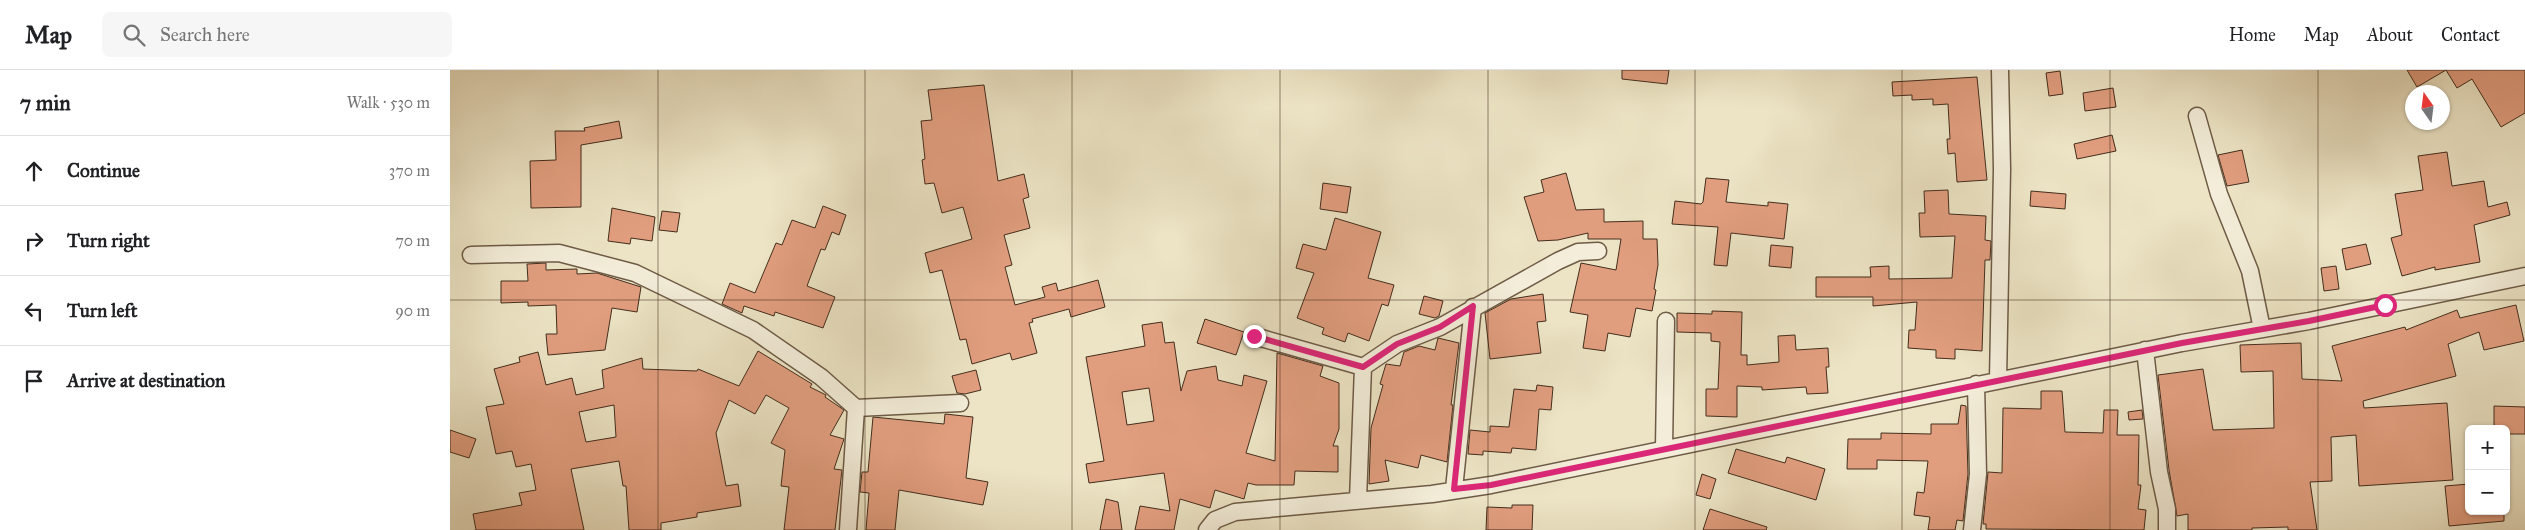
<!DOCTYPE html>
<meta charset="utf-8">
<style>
body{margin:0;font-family:"IM FELL Great Primer",serif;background:#f6f6f6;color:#202124}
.controls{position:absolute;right:15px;bottom:15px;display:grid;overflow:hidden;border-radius:8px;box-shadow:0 1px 4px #0004}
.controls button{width:45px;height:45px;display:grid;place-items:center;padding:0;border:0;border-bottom:1px solid #e0e0e0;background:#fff;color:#202124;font:25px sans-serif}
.compass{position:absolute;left:1955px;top:15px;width:45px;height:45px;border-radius:50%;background:#fff;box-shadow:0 1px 4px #0004;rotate:346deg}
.stop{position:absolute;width:15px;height:15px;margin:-11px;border:4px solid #db2777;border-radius:50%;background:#fff}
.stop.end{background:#db2777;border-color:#fff;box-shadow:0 1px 5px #0008}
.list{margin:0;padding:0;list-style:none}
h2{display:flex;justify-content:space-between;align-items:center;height:65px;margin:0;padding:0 20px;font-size:21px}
h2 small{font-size:16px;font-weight:400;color:#757577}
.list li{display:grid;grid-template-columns:32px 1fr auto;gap:15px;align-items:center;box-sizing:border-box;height:70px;padding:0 20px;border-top:1px solid #e0e0e0}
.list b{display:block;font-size:19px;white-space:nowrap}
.list em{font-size:16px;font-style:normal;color:#757577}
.icon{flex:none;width:28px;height:28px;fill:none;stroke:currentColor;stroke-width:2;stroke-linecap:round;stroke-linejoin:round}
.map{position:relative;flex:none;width:2075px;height:460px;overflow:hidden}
header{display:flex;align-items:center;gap:30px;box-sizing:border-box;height:70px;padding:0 25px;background:#fff;border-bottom:1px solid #e0e0e0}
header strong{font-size:24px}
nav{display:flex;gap:28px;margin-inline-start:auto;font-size:18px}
.search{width:350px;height:45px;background:#f6f6f6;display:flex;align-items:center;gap:12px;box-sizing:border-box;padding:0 18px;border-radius:8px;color:#757577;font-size:19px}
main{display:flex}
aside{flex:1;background:#fff}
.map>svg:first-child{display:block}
</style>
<header>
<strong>Map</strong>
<div class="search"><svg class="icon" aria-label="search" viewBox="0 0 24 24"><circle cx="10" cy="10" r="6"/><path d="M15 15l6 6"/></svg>Search here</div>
<nav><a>Home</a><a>Map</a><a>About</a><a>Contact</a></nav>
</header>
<main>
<aside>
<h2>7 min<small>Walk · 530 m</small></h2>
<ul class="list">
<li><svg class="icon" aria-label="ahead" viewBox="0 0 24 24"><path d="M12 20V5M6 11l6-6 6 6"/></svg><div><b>Continue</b></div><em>370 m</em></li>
<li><svg class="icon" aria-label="right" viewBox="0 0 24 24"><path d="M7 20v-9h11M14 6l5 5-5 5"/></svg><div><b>Turn right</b></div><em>70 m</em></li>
<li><svg class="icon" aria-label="left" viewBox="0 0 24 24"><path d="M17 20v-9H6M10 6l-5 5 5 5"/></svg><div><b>Turn left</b></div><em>90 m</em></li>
<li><svg class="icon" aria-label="arrive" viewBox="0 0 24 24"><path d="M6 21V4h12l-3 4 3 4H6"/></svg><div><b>Arrive at destination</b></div></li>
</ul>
</aside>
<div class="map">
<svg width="2075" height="460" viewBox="0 0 2075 460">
<rect width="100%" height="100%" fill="#ece4c5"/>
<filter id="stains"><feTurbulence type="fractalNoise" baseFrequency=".004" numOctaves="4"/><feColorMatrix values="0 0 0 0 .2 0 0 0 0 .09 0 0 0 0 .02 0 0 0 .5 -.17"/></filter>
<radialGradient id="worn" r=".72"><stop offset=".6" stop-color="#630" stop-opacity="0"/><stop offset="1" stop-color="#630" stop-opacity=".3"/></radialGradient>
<path fill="#e19e7f" stroke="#442d1c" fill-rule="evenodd" d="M1172,0h47l-2,14 -45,-5z
M1957,0h118v43l-24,14 -29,-48 -15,9 -11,-18 -29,17z
M1610,1l3,23 -14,2 -3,-23z
M1527,7l10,103 -30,2 -2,-29 -7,1 -1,-15h3l-2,-35 -15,1v-6l-21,1v-5l-19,1 -1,-14z
M534,15l14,96 26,-7 5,23 -6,2 7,29 -26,7 8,30 -7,2 10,38 30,-8 -3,-10 14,-4 2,8 40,-11 7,27 -34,10 -2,-8 -37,10 1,3 -4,1 8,30 -25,7 -2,-7 -38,11 -6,-25 -6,1 -18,-70 -12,3 -5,-20 47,-14 -9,-32 -21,6 -8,-30 -9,1 -3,-24 3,-1 -4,-38 11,-1 -4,-30z
M1663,18l3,19 -31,4 -2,-18z
M169,51l3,17 -41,7v62l-50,1 -1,-47 26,-1 -1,-29h30l-1,-3z
M1662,65l4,16 -39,8 -3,-15z
M1792,80l7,32 -22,4 -9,-31z
M1997,82l5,34 32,-5 4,26 19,-5 3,13 -36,10 6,37 -45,8v-3l-33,9 -11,-38 11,-3 -7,-41 28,-4 -5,-34z
M1116,103l10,37 28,-1v13l39,-1v18h14l1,26 -4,24 2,1 -4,21 -16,-3 -6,29 -22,-4 -3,18 -22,-3 5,-33 -18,-3 11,-49 35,7 5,-31h-33v-6l-30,7 -20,1 -14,-44 20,-5 -3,-12z
M1256,108l23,2 -3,22 42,4v-4l20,2 -4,35 -53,-6 -4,33 -13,-1 4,-38 -46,-3 3,-23 26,3 2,-2z
M873,113l28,4 -4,26 -27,-4z
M1498,120l1,24 37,2 -1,24 6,1 -1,19h-5l-3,91 -27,-2v10l-19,-1v-8l-28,-2 1,-18h6l2,-28 -44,4v-9h-57v-20h55l-1,-10 19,-1v13l63,-1 3,-42 -35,1 -1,-24h6l-1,-22z
M1581,121l35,3 -1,15 -35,-3z
M373,136l23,9 -7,20 -7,-3 -7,18 -4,-1 -14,37 28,11 -12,31 -48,-16 -1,4 -30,-10 -2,7 -20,-9 8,-21 25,10 21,-50 6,2 10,-25 23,8z
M162,138l43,9 -3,24 -21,-3 -1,6 -22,-3z
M212,141l18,2 -3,19 -18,-2z
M885,148l46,14 -13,46 26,7 -6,21 -6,-2 -13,37 -21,-8 -3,9 -23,-8 2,-6 -27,-10 17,-45 -18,-5 7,-24 23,6z
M1916,174l5,20 -25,6 -4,-21z
M1321,175l22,2 -2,21 -22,-2z
M96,193v7l31,-1v5l20,-1 44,14 -4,25 -25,-4 -7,42 -57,5 -2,-21h11l-1,-29 -28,1v-4l-27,1v-22h27l-1,-17z
M1886,196l3,23 -15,2 -3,-23z
M1093,224l3,27 -9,1 4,31 -51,6 -5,-46 26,-14z
M974,226l19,5 -4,15 -4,2 -16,-4z
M2066,235l8,36 -40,9 -5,-18 -31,12 8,32 -93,25 1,7 83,-5 6,77 -94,6 -3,-51 -25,2 1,44 -22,1 7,48h-29v-3l-36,1v2h-64v-16l-11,2 -8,-46 -11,-95 45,-6 10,61 61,-2 -1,-57 -32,1 -1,-27 61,-2 1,36 40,2 -10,-35 73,-19 1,3 51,-20 3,8z
M1262,241l30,1 -1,43h6v10l32,-3 -1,-26 17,-1 1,15 32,-2 1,19h-3l2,26 -21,1 -1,-7 -44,3v-3l-25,-1v31l-31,-1v-27h12l2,-47 -9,-1v-8l-34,-1v-19l35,1z
M755,249l39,13 -8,23 -39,-12z
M712,252l3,21 9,-1 7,49 6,-20 29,-5 2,14 24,6 2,-11 23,6 -21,72 29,8 2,-108 46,13 -3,10 19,7v46l-6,17h5v26l-43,-1 -1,14h-38l-8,-2 -4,16 -29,-9 -5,18 -30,-9 -6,31h-39l5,-24 30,5 -6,-38 -75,10 -3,-19 18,-3 -18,-104 59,-11 -3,-21zM699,318l5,33 -27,4 -5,-33z
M988,268l21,5 -8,62h2l-6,57 -26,-7 -3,13 -33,-8 4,21 -20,3 2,-56 12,-43 -3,-1 6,-20 14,2 4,-14 15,-6 16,4z
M308,281l54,33 -2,3 16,8 -1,2 19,13 -14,25 14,4 -10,30 8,1 -7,60h-51l5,-43 -8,-1 4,-36 -14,-7 18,-35 -23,-13 -11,19 -26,-14 -13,33 10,53 12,-2 3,22 -44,7v4l-36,6v7h-32l-3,-44h-3l-4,-25 -48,8 13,61h-108l-3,-16 49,-9 -3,-12 17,-3 -5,-26 -15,3 -4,-16 -16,3 -10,-47 18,-3 -10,-35 26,-7 -1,-5 19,-5 8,33 26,-7 4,17 28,-7 -2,-18 40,-12 1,11 54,2 1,-2 41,17zM164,335l2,32 -30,5 -7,-30z
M526,300l5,20 -16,4 -8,-1 -5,-17z
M1087,315l16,2 -2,23 -12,-1 -3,41 -24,-2 -1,5 -28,-2v4l-15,-1 2,-24 20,2v-6l19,1 5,-38 22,2z
M1591,321h21l3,41 38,1 1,-23h14l-1,25h22l-1,50h3l-3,24 8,1 -2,20 -158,-1v-5h-3l5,-52 14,1 1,-65 38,1z
M1511,335l5,1 2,68 -5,47 -6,-1 -2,10h-27l2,-13 -16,-2 3,-23 7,1 4,-32 -51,-1v9h-30l1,-30h33v-6l50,1v-10h27z
M2044,336l31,1v27h-19v-5h-12z
M1692,340l1,9 -14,1 -1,-8z
M495,344l28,3 -7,61 22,4 -5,23 -84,-15 -4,40h-29l3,-37 -9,-1 2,-20h6l5,-55 71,7z
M0,360l26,9 -7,19 -19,-6z
M1286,379l49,14 2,-6 38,12 -9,31 -88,-27z
M1252,404l14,5 -6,20 -14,-4z
M2019,414v27h35v10l-55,5 -4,-40z
M656,429l12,3 4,28h-22z
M1062,435h21l-1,25h-46l1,-23 25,1z
M1260,439l57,18 -1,3h-63z"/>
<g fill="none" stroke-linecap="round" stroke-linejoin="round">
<defs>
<path id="street" d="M1747,46l22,78 31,77 12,58
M21,185l88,-2 76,20 118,57 68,47 35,31 104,-5
M804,266l109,31
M1695,280l14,122 8,37v21
M913,297l34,-23 43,-17 118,-66 20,-9 20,-1
M1548,310l4,-211 -2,-99
M1214,378l2,-127
M1004,419l19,-182
M908,430l5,-133
M398,460l8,-122
M757,460l8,-10 20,-8 197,-18 59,-9 691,-142 127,-22 216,-45
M1522,460l6,-56 -2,-90"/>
</defs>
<use href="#street" stroke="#6e5b46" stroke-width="19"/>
<use href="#street" stroke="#f3edd9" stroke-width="16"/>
</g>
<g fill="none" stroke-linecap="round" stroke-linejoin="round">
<path stroke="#db2777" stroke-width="6" d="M804,266l109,31 34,-23 43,-17 33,-21 -19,183 37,-4 691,-142 127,-22 76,-16"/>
</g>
<path fill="none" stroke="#442d1c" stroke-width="1" stroke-opacity="0.55" d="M208,0v460M415,0v460M622,0v460M830,0v460M1038,0v460M1245,0v460M1452,0v460M1660,0v460M1868,0v460M0,230h2075"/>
<rect width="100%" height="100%" filter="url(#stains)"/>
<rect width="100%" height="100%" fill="url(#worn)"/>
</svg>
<div class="controls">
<button>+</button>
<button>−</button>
</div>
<svg class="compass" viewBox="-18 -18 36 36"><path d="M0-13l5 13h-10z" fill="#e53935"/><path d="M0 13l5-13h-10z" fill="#757577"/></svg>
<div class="stop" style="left:1935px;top:235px"></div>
<div class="stop end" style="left:804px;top:266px"></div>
</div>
</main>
